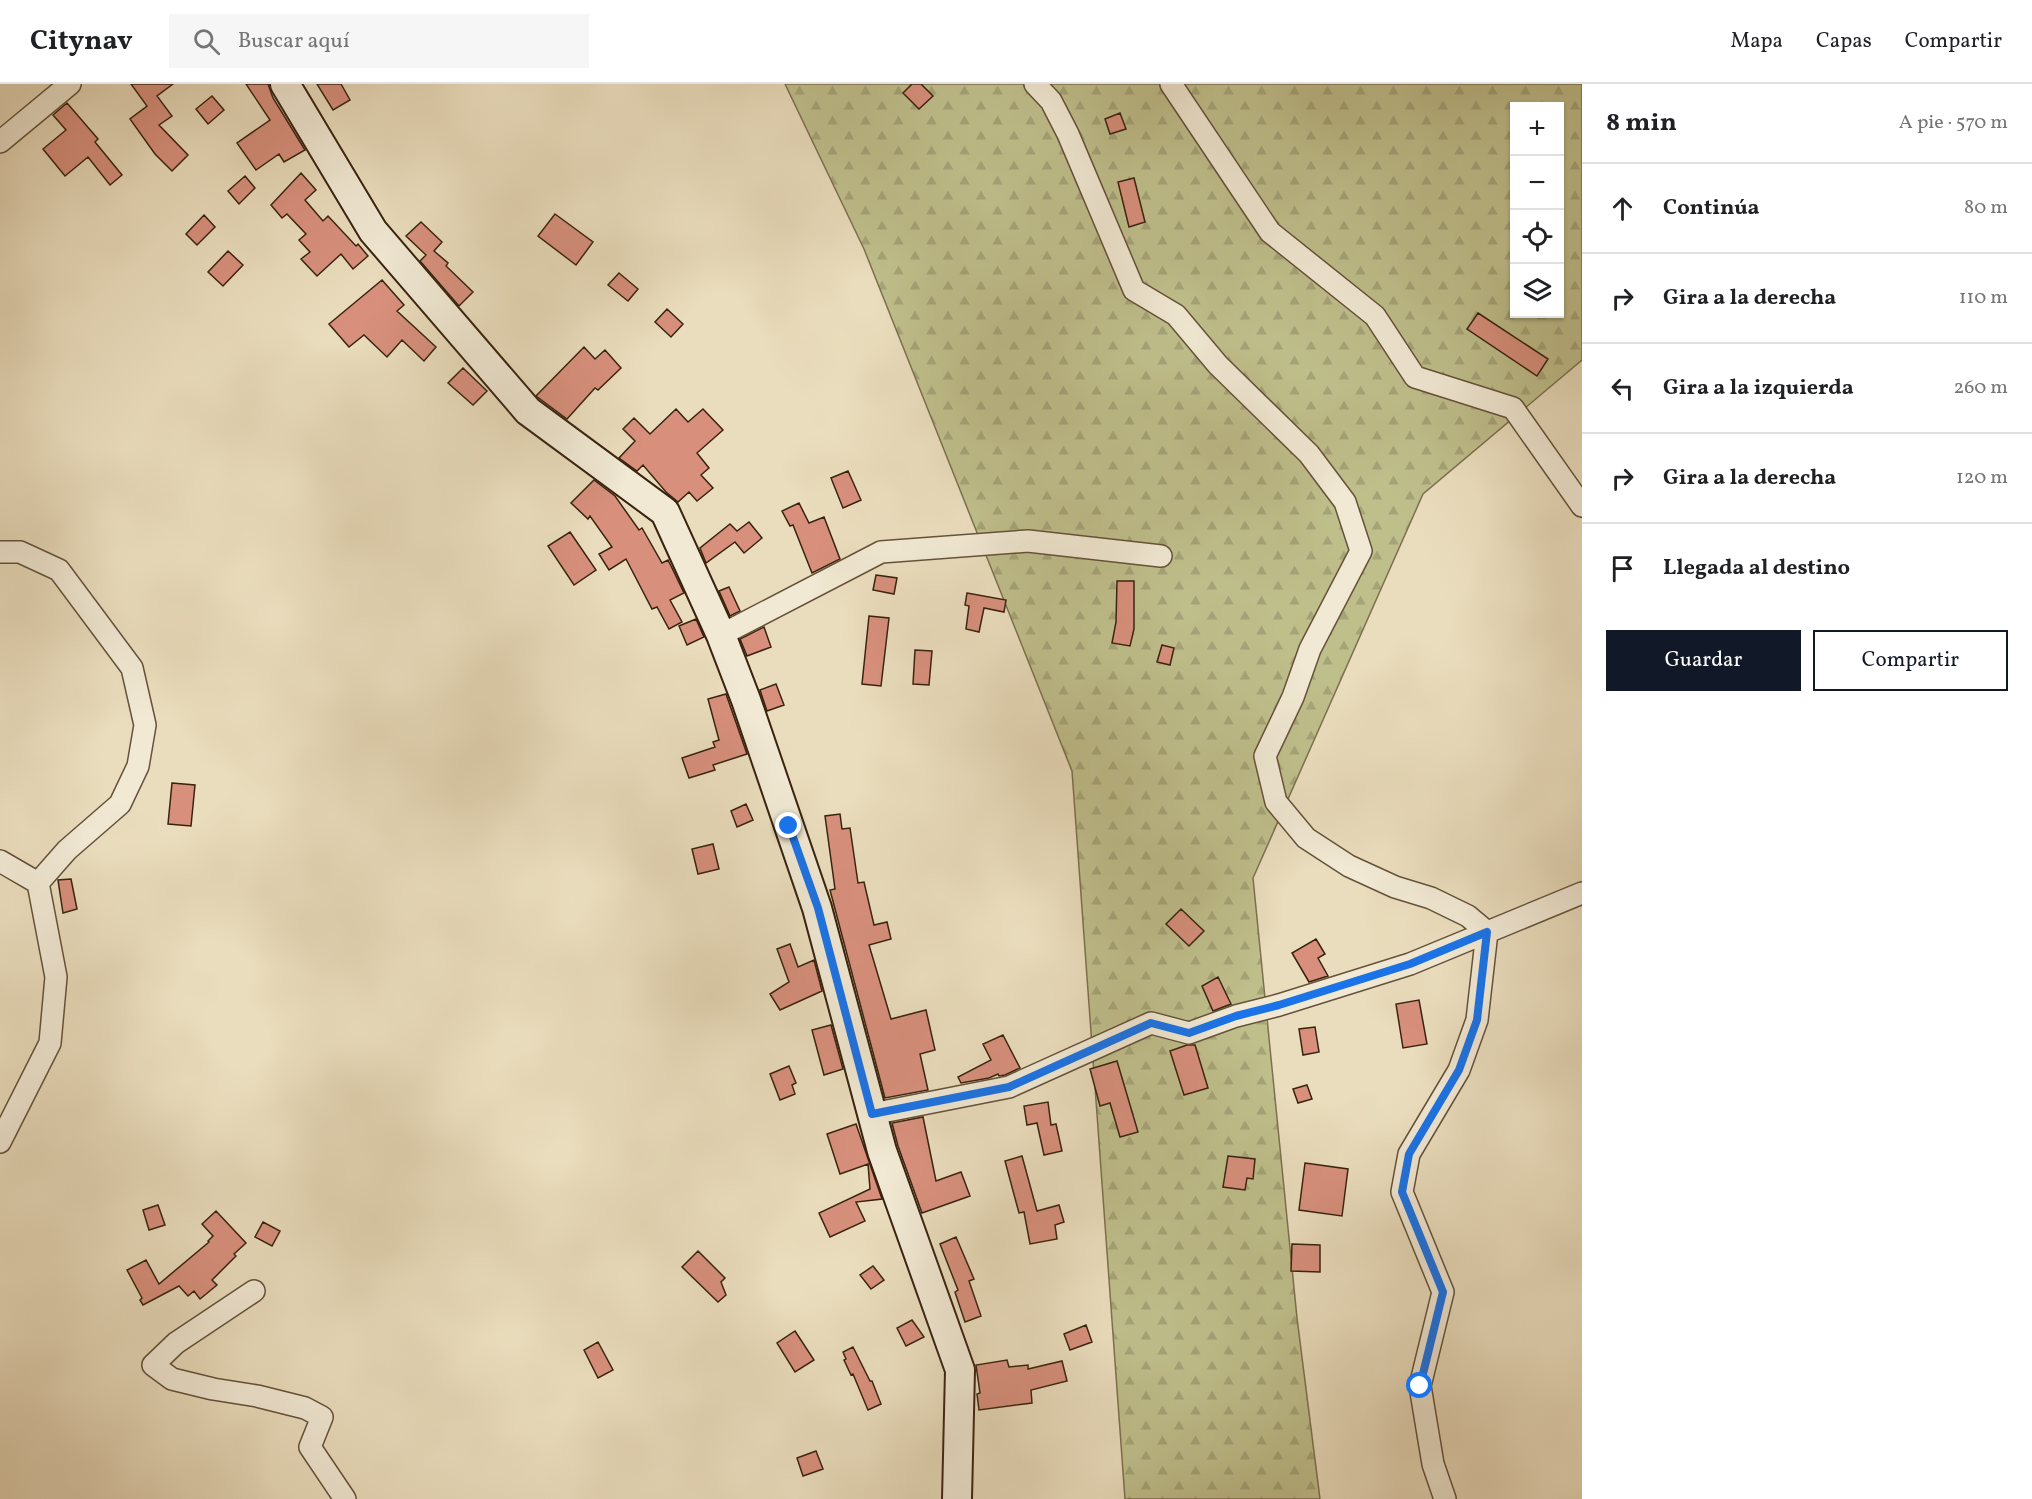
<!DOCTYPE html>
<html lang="es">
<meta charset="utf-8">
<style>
body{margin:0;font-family:Vollkorn,serif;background:#f6f6f6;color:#202124}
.controls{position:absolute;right:18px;top:18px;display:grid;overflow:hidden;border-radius:0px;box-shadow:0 2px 4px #0004}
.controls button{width:54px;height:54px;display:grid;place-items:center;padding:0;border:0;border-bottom:2px solid #e0e0e0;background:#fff;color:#202124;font:30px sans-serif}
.stop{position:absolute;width:18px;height:18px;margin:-14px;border:4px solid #1a73e8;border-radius:50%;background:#fff}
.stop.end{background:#1a73e8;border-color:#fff;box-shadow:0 2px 6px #0008}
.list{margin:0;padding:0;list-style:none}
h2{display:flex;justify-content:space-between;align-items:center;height:78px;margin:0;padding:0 24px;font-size:26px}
h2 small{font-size:20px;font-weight:400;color:#757577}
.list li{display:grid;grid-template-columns:39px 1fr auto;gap:18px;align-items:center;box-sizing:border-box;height:90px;padding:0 24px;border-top:2px solid #e0e0e0}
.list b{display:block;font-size:22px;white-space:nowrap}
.list em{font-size:20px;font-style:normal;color:#757577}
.actions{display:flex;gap:12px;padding:18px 24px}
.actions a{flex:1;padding:14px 0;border:2px solid #111827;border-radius:0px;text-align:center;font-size:21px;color:#111827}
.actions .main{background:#111827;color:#fff}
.icon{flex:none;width:33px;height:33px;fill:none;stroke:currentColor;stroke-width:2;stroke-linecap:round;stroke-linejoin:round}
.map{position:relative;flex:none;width:1582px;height:1415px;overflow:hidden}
header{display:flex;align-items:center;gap:36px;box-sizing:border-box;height:84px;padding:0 30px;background:#fff;border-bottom:2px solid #e0e0e0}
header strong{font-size:28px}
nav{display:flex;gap:33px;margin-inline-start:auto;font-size:21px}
.search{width:420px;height:54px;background:#f6f6f6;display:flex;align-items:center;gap:15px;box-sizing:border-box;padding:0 21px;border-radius:0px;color:#757577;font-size:22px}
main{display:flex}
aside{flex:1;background:#fff}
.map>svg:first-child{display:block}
</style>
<header>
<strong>Citynav</strong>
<div class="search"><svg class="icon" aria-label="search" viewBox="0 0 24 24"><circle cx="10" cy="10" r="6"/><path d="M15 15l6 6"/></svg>Buscar aquí</div>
<nav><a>Mapa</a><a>Capas</a><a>Compartir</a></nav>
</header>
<main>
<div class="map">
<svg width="1582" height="1415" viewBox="0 0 1582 1415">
<defs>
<pattern id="forest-firs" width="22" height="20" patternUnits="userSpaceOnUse" patternTransform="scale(1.5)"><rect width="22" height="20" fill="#bfbf8c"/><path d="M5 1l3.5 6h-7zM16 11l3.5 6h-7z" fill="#a5a478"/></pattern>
</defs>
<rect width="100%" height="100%" fill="#eaddbd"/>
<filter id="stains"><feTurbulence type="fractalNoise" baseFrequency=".00333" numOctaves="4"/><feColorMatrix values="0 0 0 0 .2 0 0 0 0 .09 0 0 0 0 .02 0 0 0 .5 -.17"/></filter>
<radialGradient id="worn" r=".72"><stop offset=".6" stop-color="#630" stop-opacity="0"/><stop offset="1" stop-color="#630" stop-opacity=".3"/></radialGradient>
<path fill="url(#forest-firs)" stroke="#7c714e" stroke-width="1.5" fill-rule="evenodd" d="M785,0h797v276l-159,134 -170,384 44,440 23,181h-195l-53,-728 -208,-522zM1514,22h46v208h-46z"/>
<path fill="#d8907d" stroke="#39230f" stroke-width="1.5" d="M131,0h42l-16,12 15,20 -13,9 29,30 -16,16 -17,-17 -25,-35 17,-13z
M246,0h22l5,14 32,52 -21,12 -5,-8 -23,16 -19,-27 33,-23z
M317,0h24l9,16 -17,10z
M912,0h9l12,12 -14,13 -16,-16z
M212,12l12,14 -16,14 -12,-15z
M67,19l31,36 -3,3 27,33 -12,10 -22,-28 -23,19 -22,-27 23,-19 -13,-15z
M1120,29l6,16 -16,5 -5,-15z
M301,89l15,17 -11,10 18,21 5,-5 28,30 2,-2 10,12 -15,13 -12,-15 -24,22 -16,-17 9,-7 -11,-12 7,-6 -19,-20 -5,4 -11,-13z
M245,92l10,12 -16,16 -11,-13z
M1134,94l11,44 -16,5 -11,-45z
M555,130l38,28 -17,23 -38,-29z
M204,131l11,12 -18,18 -11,-11z
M421,138l21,20 -8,9 14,12 -2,3 27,26 -14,14 -39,-45 6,-6 -20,-19z
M228,167l15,14 -20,21 -15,-14z
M619,189l19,16 -10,12 -20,-16z
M382,196l22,25 -7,6 39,36 -12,14 -22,-21 -15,17 -23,-22 -15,12 -20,-23z
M667,225l16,15 -12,13 -16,-15z
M1478,229l70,46 -11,17 -70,-47z
M584,263l11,12 10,-9 16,18 -23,22 -3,-2 -28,31 -31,-23z
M463,284l24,23 -14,14 -25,-22z
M676,325l12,13 15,-13 20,21 -26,23 12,15 -8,7 12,13 -16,13 -8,-9 -11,10 -12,-10 -23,-27 -6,6 -18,-13 16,-17 -12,-12 11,-11 16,16z
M848,387l13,29 -18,8 -12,-30z
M594,396l21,16 24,34 3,-2 20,35 6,-3 4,8 12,25 -14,7 12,22 -13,7 -12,-22 -5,2 -26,-50 -17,11 -10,-16 13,-7 -22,-31 -2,3 -17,-16z
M799,419l10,20 15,-6 16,42 -28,14 -19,-48 -3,1 -8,-15z
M749,438l13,16 -18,15 -9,-11 -29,21 -6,-15 30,-24 7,7z
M570,448l26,38 -22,15 -26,-39z
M876,491l21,3 -3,16 -21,-4z
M1117,497h17v48l-4,17 -18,-3 4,-21z
M729,503l11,24 -10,5 -11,-25z
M967,509l39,7 -2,12 -20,-4 -5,24 -13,-3 3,-23 -4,-1z
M869,532l20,2 -8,68 -19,-2z
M696,535l8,18 -17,8 -8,-19z
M764,543l7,20 -24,9 -7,-17z
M1162,561l12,3 -4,17 -13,-3z
M915,566l17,1 -3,34 -16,-1z
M776,600l8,21 -17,6 -7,-21z
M726,610l21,60 -34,11 2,5 -26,8 -7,-20 33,-11 -2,-5 6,-2 -11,-41z
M172,699l23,2 -4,41 -23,-2z
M746,720l7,16 -16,7 -6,-16z
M840,730l2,15 8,-1 8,55 6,-1 10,43 13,-3 4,17 -22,6 22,74 35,-9 9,40 -15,4 8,36 -43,8 -55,-208 5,-1 -10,-73z
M713,760l6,25 -21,5 -6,-25z
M71,795l6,30 -14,4 -5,-33z
M1181,825l23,22 -15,15 -23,-22z
M1316,855l9,15 -7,4 10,18 -19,6 -17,-29z
M790,860l8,23 16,-7 8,31 -42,19 -10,-16 19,-12 -12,-33z
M1218,893l13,27 -18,7 -11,-25z
M1419,916l8,44 -24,4 -7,-44z
M831,941l12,44 -19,6 -12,-45z
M1315,943l4,25 -16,3 -4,-26z
M1003,951l17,33 -15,7 -6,1 -1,-2 -9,4 -28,5 -3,-6 33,-17 -8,-16z
M1187,961h8l13,43 -24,7 -14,-44z
M1117,977l21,71 -18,5 -10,-34 -10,3 -10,-37z
M789,982l7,17 -4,2 3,9 -15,6 -10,-26z
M1307,1001l5,14 -14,4 -5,-14z
M1048,1018l3,23 5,-1 6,27 -18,4 -7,-32 -10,2 -3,-19z
M923,1033l13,64 25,-9 9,24 -48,17 -24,-67 -6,-23z
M856,1040l26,75 -26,3 9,19 -35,16 -11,-24 51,-24 -2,-25 -28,10 -13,-40z
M1022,1072l15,55 22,-6 5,17 -9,3 2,14 -27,5 -6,-32 -5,1 -14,-52z
M1228,1072l27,3 -2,20 -6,-1 -2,12 -22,-3z
M1305,1079l43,6 -6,47 -43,-6z
M158,1121l7,20 -16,5 -6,-20z
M216,1127l30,32 -12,11 2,2 -24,24 5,5 -17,14 -6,-8 -6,5 -9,-10 -36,19 -3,-5 2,-2 -15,-28 19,-10 13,24 50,-42 -1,-1 5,-5 -11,-12z
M263,1138l17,9 -8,15 -17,-9z
M956,1153l18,42 -5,2 12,35 -16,6 -10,-30 3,-2 -18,-46z
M1292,1160l28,1v27l-29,-1z
M698,1167l27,27 -4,4 5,13 -8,7 -36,-35z
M873,1182l11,14 -13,9 -11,-14z
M912,1236l12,17 -18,9 -9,-18z
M1086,1241l6,17 -22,8 -6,-16z
M795,1247l19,29 -19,12 -18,-29z
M598,1258l15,28 -15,8 -14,-28z
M853,1263l17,34h2l9,23 -13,6 -15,-36 -2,1 -7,-15 2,-1 -3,-7z
M1007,1276l2,7 19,-2v4l34,-8 5,20 -36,9 1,13 -53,7 -2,-16 3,-1 -4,-28z
M816,1367l7,18 -20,7 -6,-18z"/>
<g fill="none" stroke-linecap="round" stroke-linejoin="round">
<defs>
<path id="street" d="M1035,0l16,17 17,33 66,156 42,25 42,50 91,89 36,48 16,49 -51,98 -17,48 -28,59 11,46 30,36 43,28 46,21 36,11 37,18 19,16 -10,88 -18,50 -50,84 -7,38 41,100 -23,94 13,78 12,35
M1171,0l99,148 105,84 40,61 98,31 69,98
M0,58l70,-58
M0,468h20l39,18 73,98 13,57 -7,41 -18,38 -53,46 -29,33 18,94 -6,66 -50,99
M721,551l160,-83 147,-11 133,15
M0,777l38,22
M872,1030l137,-27 142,-64 38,10 47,-17 43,-11 131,-41 172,-71
M254,1207l-78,52 -23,22 19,14 41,10 44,7 48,12 17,9 -12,30 35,52"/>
<path id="secondary" d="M285,0l88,147 155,180 137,101 56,123 25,65 71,208 65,243 78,219 -3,129"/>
</defs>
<use href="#street" stroke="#65523a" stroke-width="24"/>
<use href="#secondary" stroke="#39230f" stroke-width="32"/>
<use href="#street" stroke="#f1e9d4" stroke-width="21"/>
<use href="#secondary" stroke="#f1e9d4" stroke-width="28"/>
</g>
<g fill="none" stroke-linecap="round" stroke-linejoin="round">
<path stroke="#1a73e8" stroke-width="8" d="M789,742l29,82 54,206 137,-27 142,-64 38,10 47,-17 43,-11 131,-41 77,-32 -10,88 -18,50 -50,84 -7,38 41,100 -23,94"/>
</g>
<rect width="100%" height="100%" filter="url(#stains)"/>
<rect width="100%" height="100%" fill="url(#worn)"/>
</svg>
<div class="controls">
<button>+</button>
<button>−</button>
<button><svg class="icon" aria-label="locate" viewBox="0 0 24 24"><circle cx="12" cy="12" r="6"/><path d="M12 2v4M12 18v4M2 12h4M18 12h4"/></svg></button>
<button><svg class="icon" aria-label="layers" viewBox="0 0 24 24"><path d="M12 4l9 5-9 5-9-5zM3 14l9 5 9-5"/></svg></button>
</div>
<div class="stop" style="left:1420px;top:1302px"></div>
<div class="stop end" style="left:789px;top:742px"></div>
</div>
<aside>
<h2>8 min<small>A pie · 570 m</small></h2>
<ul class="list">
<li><svg class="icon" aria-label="ahead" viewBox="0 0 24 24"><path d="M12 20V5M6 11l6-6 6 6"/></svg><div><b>Continúa</b></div><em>80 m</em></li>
<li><svg class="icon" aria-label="right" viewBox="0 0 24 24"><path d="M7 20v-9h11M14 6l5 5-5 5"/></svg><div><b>Gira a la derecha</b></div><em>110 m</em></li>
<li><svg class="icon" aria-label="left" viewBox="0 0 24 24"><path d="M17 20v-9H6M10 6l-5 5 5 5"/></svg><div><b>Gira a la izquierda</b></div><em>260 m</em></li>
<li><svg class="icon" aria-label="right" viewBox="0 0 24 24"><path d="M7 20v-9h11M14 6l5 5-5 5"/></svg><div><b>Gira a la derecha</b></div><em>120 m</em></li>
<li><svg class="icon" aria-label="arrive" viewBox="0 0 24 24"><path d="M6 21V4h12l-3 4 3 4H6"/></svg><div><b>Llegada al destino</b></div></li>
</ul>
<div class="actions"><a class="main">Guardar</a><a>Compartir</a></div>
</aside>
</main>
